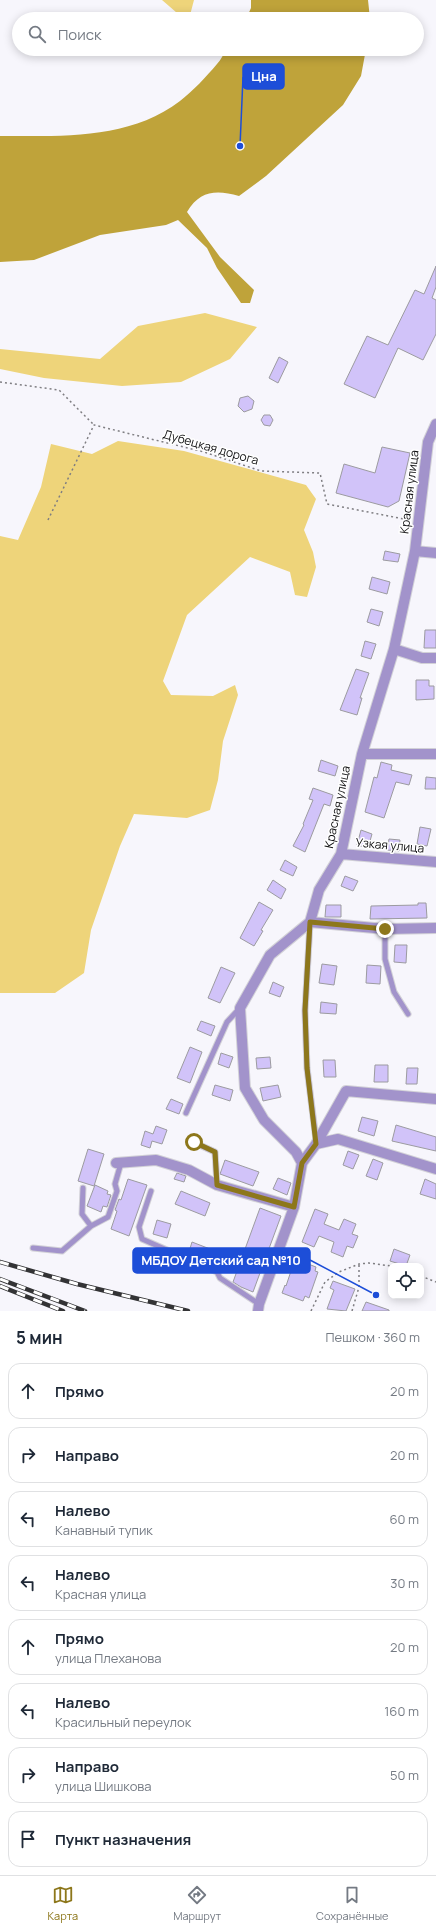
<!DOCTYPE html>
<html lang="ru">
<meta charset="utf-8">
<style>
body{margin:0;font-family:Manrope,sans-serif;background:#f2f2f3;color:#1f2937}
.controls{position:absolute;right:12px;bottom:12px;display:grid;overflow:hidden;border-radius:8px;box-shadow:0 2px 10px #0003}
.controls button{width:36px;height:36px;display:grid;place-items:center;padding:0;border:0;border-bottom:1px solid #e0e1e3;background:#fff;color:#1f2937;font:20px sans-serif}
.stop{position:absolute;width:12px;height:12px;margin:-9px;border:3px solid #8d771b;border-radius:50%;background:#fff}
.stop.end{background:#8d771b;border-color:#fff;box-shadow:0 1px 4px #0008}
.list{margin:0;padding:0;list-style:none}
h2{display:flex;justify-content:space-between;align-items:center;height:52px;margin:0;padding:0 16px;font-size:17px}
h2 small{font-size:13px;font-weight:400;color:#747a83}
.list li{display:grid;grid-template-columns:26px 1fr auto;gap:12px;align-items:center;box-sizing:border-box;height:56px;margin:0 8px 8px;padding:0 8px;border:1px solid #e0e1e3;border-radius:12px}
.list b{display:block;font-size:15px;white-space:nowrap}
.list p{margin:0;font-size:13px;white-space:nowrap;color:#747a83}
.list em{font-size:13px;font-style:normal;color:#747a83}
.icon{flex:none;width:22px;height:22px;fill:none;stroke:currentColor;stroke-width:2;stroke-linecap:round;stroke-linejoin:round}
.map{position:relative;flex:none;width:436px;height:1311px;overflow:hidden}
.search{position:absolute;background:#fff;box-shadow:0 2px 10px #0003;left:12px;right:12px;top:12px;height:44px;display:flex;align-items:center;gap:10px;box-sizing:border-box;padding:0 14px;border-radius:22px;color:#747a83;font-size:15px}
.sheet{height:564px;background:#fff}
nav{display:flex;justify-content:space-around;align-items:center;box-sizing:border-box;height:56px;border-top:1px solid #e0e1e3;background:#fff;font-size:11px;color:#747a83}
nav a{display:grid;justify-items:center;gap:2px}
nav .on{color:#8d771b}
.map>svg:first-child{display:block}
</style>
<div class="map">
<svg width="436" height="1311" viewBox="0 0 436 1311">
<rect width="100%" height="100%" fill="#f7f6fc"/>
<path fill="#eed47a" d="M162,0h32l-5,19h-5z
M205,313l52,14 -27,32 -49,23 -59,4 -78,-8 -44,-9v-20l100,10 38,-33z
M118,441l66,10 122,34 10,14 -12,31 9,22 3,15 -9,30 -12,-2 -5,-23 -40,-15 -63,58 -24,66 8,14 42,1 22,-11 3,10 -15,46 -5,39 -8,30 -23,8 -53,-4 -14,32 -29,84 -7,43 -29,20h-55v-457l18,4 23,-53 10,-43 41,10z"/>
<path fill="#bfa33a" d="M251,0h117l2,19h-124l5,-11z
M227,49h139l-5,27 -18,29 -77,71 -27,20c-22,-6 -39,-6 -52,16l33,45 34,33 -4,13h-9l-24,-35 -10,-20 -29,-28 -12,5 -66,10 -66,25 -34,2v-126c61,0 129,4 180,-35 13,-10 26,-24 37,-37 4,-4 6,-10 10,-15z"/>
<path fill="#d1c3f9" stroke="#9c9ba0" d="M436,266v21l-4,11 4,2v34l-13,26 -25,-12 -23,50 -31,-14 23,-48 21,9 27,-55 9,4z
M279,357l9,5 -10,21 -9,-5z
M248,396l6,5 -2,8 -8,3 -6,-6 2,-8z
M264,415h6l3,5 -3,6 -6,-1 -3,-5z
M382,447l28,6 -11,48 -11,6 -52,-14 8,-29 31,9z
M385,551l15,3 -2,8 -15,-2z
M372,577l18,5 -3,12 -18,-5z
M371,609l12,3 -4,14 -12,-4z
M425,630h11v18h-12z
M365,641l11,3 -5,15 -10,-3z
M356,669l13,4 -9,25h2l-5,17 -17,-5z
M416,680h13v6h5v13l-18,1z
M321,760l17,6 -3,10 -17,-5z
M381,762l11,3 -1,5 21,5 -3,10 -13,-3 -12,36 -19,-6 9,-35 3,1z
M426,777l10,1v11h-11z
M313,788l20,7 -3,11 -6,-2 -19,48 -12,-6 11,-21 -1,-1 10,-24 -4,-1z
M420,827l11,2 -4,17 -10,-2z
M361,830l11,4 -4,14 -11,-3z
M389,839l11,1 -1,11 -12,-1z
M285,860l12,7 -4,9 -13,-6z
M345,876l13,5 -5,10 -12,-5z
M273,880l13,9 -5,10 -14,-9z
M259,902l14,8 -12,20 2,1 -9,15 -14,-8z
M418,903h8l1,15 -57,1 1,-13 47,-1z
M326,905h15v12h-16z
M395,945h12l-1,18 -12,-1z
M322,964l15,2 -3,19 -15,-2z
M367,965l14,1 -1,18 -14,-1z
M221,967l14,6 -15,30 -12,-5z
M273,982l11,5 -4,10 -11,-4z
M321,1002l16,2 -1,10 -16,-1z
M201,1021l14,5 -4,10 -14,-6z
M190,1047l12,5 -12,31 -13,-5z
M221,1053l12,4 -4,11 -11,-4z
M270,1057l1,11 -14,1 -1,-11z
M323,1060h12l1,17h-12z
M375,1065h13v17h-14z
M407,1068h11l-1,16h-11z
M215,1085l18,5 -3,11 -18,-6z
M278,1085l3,12 -18,4 -3,-13z
M171,1099l12,5 -4,10 -13,-5z
M362,1117l16,4 -4,15 -16,-5z
M396,1125l40,12v14l-44,-10z
M156,1126l11,4 -5,14 -10,-3 -2,7 -9,-3 4,-14 8,3z
M88,1149l16,5 -10,32 -16,-5z
M348,1151l11,4 -6,14 -10,-4z
M373,1159l10,4 -6,17 -11,-4z
M225,1160l34,12 -6,14 -33,-12z
M177,1173l9,3 -2,6 -10,-3z
M278,1178l13,5 -4,12 -14,-6z
M128,1179l19,6 -18,51 -18,-7 6,-18 -2,-1 4,-11 2,1z
M425,1179l11,5v15l-16,-5z
M95,1185l13,6 -1,3 4,1 -4,12 -4,-1 -2,6 -14,-6z
M181,1191l29,12 -5,13 -30,-12z
M260,1208l21,8 -28,76 -12,-5 -8,-5z
M315,1209l13,5 -4,10 15,6 5,-11 12,5 -4,10 6,2 -5,12 -6,-2 -4,11 -12,-5 3,-10 -15,-6 -5,11 -12,-5z
M157,1220l14,4 -4,14 -14,-4z
M192,1242l31,12 -5,14 -30,-13z
M394,1249l16,6 -4,11 -16,-5z
M295,1259l21,8 -1,4 3,1 -9,26 -4,-2 -2,5 -21,-8 3,-8 1,1z
M333,1281l22,8 -9,22 -19,-2 7,-19 -4,-2z
M366,1302l23,8v1h-27z"/>
<g fill="none" stroke-linecap="round" stroke-linejoin="round">
<defs>
<path id="service" d="M310,923l-5,88 2,57 9,72
M385,929v30l9,33 14,22
M186,1113l41,-91 12,-13
M193,1142l22,10 2,32
M83,1188l-1,26 9,12
M151,1191l-12,36 3,12 75,33 3,6 39,26
M33,1248l29,3 29,-25 17,-9 9,-26 -2,-7 6,-21"/>
<path id="minor" d="M415,551l21,2
M394,649l28,9h14
M362,754h74
M341,854l95,8
M310,922l75,7 51,-1
M316,1144l22,-5 98,30
M116,1163l40,-3 33,10 28,15 77,22
M302,1163l14,-19 30,-53 90,8
M258,1311l1,-7 35,-97 8,-44 -6,-11 -32,-32 -19,-32 -5,-80 30,-53 40,-33 9,-32 22,-36 21,-100 32,-105 21,-98 13,-109 8,-18"/>
</defs>
<use href="#service" stroke="#d2d1d7" stroke-width="7"/>
<use href="#minor" stroke="#d2d1d7" stroke-width="12"/>
<path stroke="#7f7e82" stroke-width="1.5" stroke-dasharray="2 3" stroke-linecap="butt" d="M0,382l59,8 35,35
M48,520l46,-95 110,27 57,19 59,2 7,31 82,16
M421,1276l15,6
M311,1311l14,-29 14,-10 20,-8 10,-1 22,3
M352,1311l7,-24v-23"/>
<use href="#service" stroke="#a293cb" stroke-width="5"/>
<use href="#minor" stroke="#a293cb" stroke-width="10"/>
<defs>
<path id="rail" d="M0,1262l77,22 111,27
M0,1279l85,32
M0,1286l63,25"/>
</defs>
<use href="#rail" stroke="#333335" stroke-width="4.5"/>
<use href="#rail" stroke="#fff" stroke-width="3" stroke-dasharray="9" stroke-linecap="butt"/>
</g>
<g fill="none" stroke-linecap="round" stroke-linejoin="round">
<path stroke="#8d771b" stroke-width="5" d="M194,1142l21,10 2,33 77,22 8,-44 14,-19 -9,-76 -2,-58 5,-88 75,7"/>
</g>
<g text-anchor="middle" dominant-baseline="central" stroke-width="3" stroke-linejoin="round" paint-order="stroke">
<g font-size="12" fill="#101012" stroke="#fff">
<text transform="translate(211 447) rotate(16)">Дубецкая дорога</text>
<text transform="translate(409 492) rotate(-83)">Красная улица</text>
<text transform="translate(337 807) rotate(-78)">Красная улица</text>
<text transform="translate(390 845) rotate(5)">Узкая улица</text>
</g>
</g>
<path fill="none" stroke="#1d4ed8" stroke-width="1.5" d="M240 146L243 77M376 1295L310 1260"/>
<g fill="#1d4ed8" stroke="#fff" stroke-width="1.5">
<circle cx="240" cy="146" r="4"/>
<circle cx="376" cy="1295" r="4"/>
</g>
<g fill="#1d4ed8" stroke="#1d4ed8" stroke-width="1.5">
<rect x="243" y="64" width="41" height="25" rx="4"/>
<rect x="133" y="1248" width="177" height="25" rx="4"/>
</g>
<g font-size="13" text-anchor="middle" font-weight="bold" fill="#fff">
<text x="264" y="81">Цна</text>
<text x="221" y="1265">МБДОУ Детский сад №10</text>
</g>
</svg>
<div class="controls">
<button><svg class="icon" aria-label="locate" viewBox="0 0 24 24"><circle cx="12" cy="12" r="6"/><path d="M12 2v4M12 18v4M2 12h4M18 12h4"/></svg></button>
</div>
<div class="stop" style="left:194px;top:1142px"></div>
<div class="stop end" style="left:385px;top:929px"></div>
<div class="search"><svg class="icon" aria-label="search" viewBox="0 0 24 24"><circle cx="10" cy="10" r="6"/><path d="M15 15l6 6"/></svg>Поиск</div>
</div>
<section class="sheet">
<h2>5 мин<small>Пешком · 360 m</small></h2>
<ul class="list">
<li><svg class="icon" aria-label="ahead" viewBox="0 0 24 24"><path d="M12 20V5M6 11l6-6 6 6"/></svg><div><b>Прямо</b></div><em>20 m</em></li>
<li><svg class="icon" aria-label="right" viewBox="0 0 24 24"><path d="M7 20v-9h11M14 6l5 5-5 5"/></svg><div><b>Направо</b></div><em>20 m</em></li>
<li><svg class="icon" aria-label="left" viewBox="0 0 24 24"><path d="M17 20v-9H6M10 6l-5 5 5 5"/></svg><div><b>Налево</b><p>Канавный тупик</p></div><em>60 m</em></li>
<li><svg class="icon" aria-label="left" viewBox="0 0 24 24"><path d="M17 20v-9H6M10 6l-5 5 5 5"/></svg><div><b>Налево</b><p>Красная улица</p></div><em>30 m</em></li>
<li><svg class="icon" aria-label="ahead" viewBox="0 0 24 24"><path d="M12 20V5M6 11l6-6 6 6"/></svg><div><b>Прямо</b><p>улица Плеханова</p></div><em>20 m</em></li>
<li><svg class="icon" aria-label="left" viewBox="0 0 24 24"><path d="M17 20v-9H6M10 6l-5 5 5 5"/></svg><div><b>Налево</b><p>Красильный переулок</p></div><em>160 m</em></li>
<li><svg class="icon" aria-label="right" viewBox="0 0 24 24"><path d="M7 20v-9h11M14 6l5 5-5 5"/></svg><div><b>Направо</b><p>улица Шишкова</p></div><em>50 m</em></li>
<li><svg class="icon" aria-label="arrive" viewBox="0 0 24 24"><path d="M6 21V4h12l-3 4 3 4H6"/></svg><div><b>Пункт назначения</b></div></li>
</ul>
</section>
<nav>
<a class="on"><svg class="icon" aria-label="map" viewBox="0 0 24 24"><path d="M3 6l6-2 6 2 6-2v14l-6 2-6-2-6 2zM9 4v14M15 6v14"/></svg>Карта</a>
<a><svg class="icon" aria-label="directions" viewBox="0 0 24 24"><path d="M12 3l9 9-9 9-9-9zM9 14v-3h6M13 9l2 2-2 2"/></svg>Маршрут</a>
<a><svg class="icon" aria-label="saved" viewBox="0 0 24 24"><path d="M7 4h10v16l-5-4-5 4z"/></svg>Сохранённые</a>
</nav>
